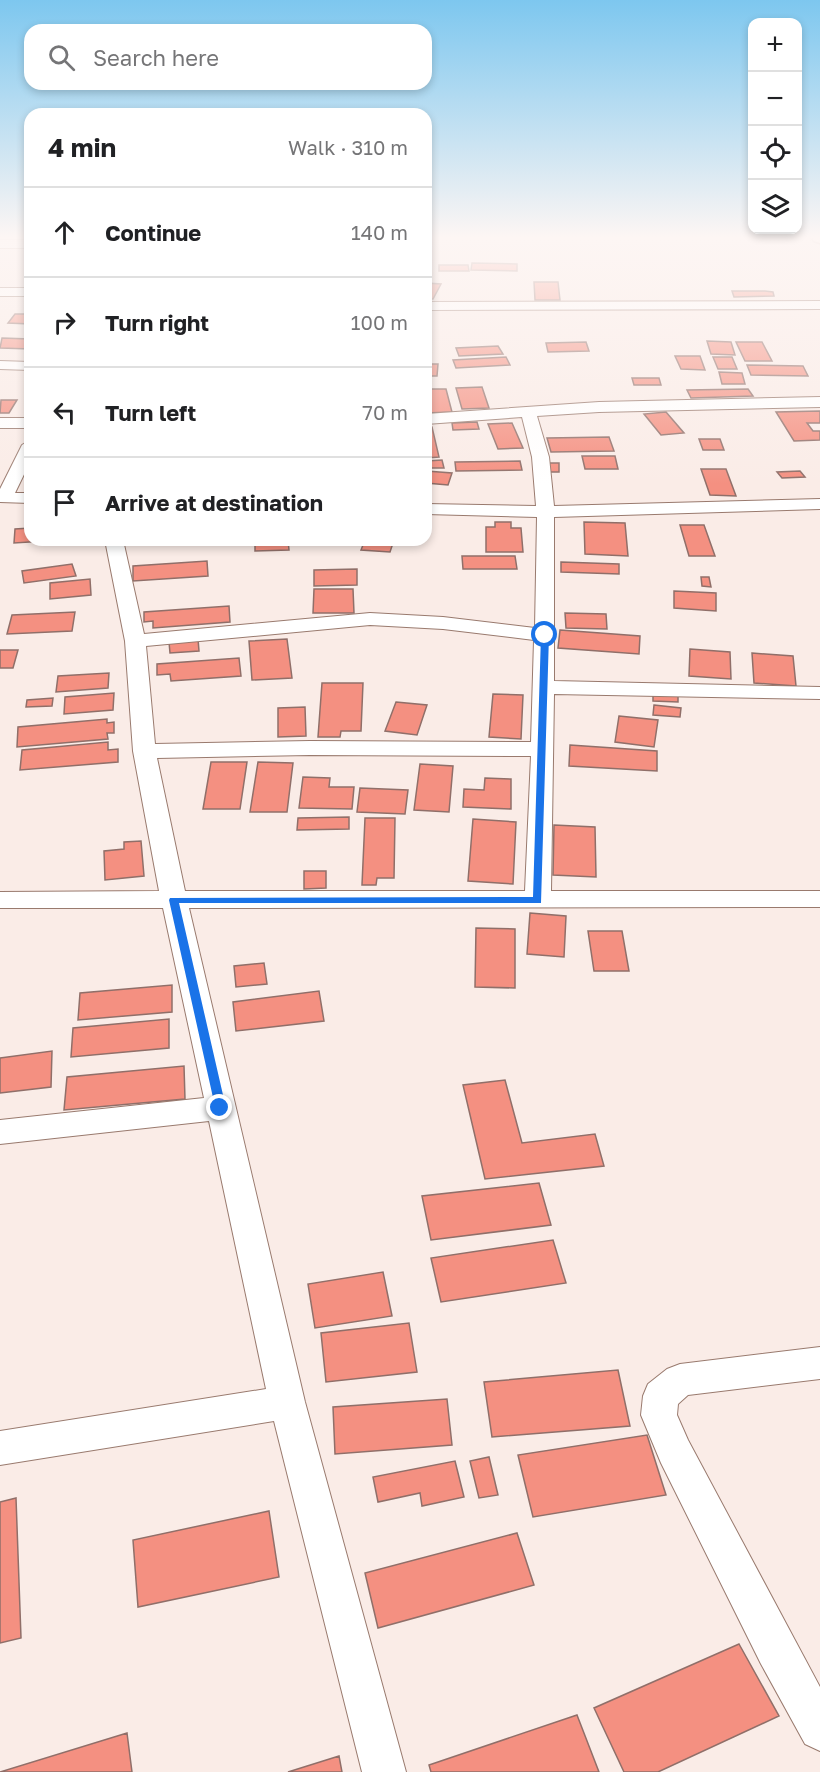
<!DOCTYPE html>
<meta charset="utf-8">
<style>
body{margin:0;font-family:"Golos Text",sans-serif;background:#f6f6f6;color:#202124}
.controls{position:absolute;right:18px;top:18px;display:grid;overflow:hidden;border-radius:12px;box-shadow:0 3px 9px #0003}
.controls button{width:54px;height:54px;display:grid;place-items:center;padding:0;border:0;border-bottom:2px solid #e0e0e0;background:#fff;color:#202124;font:30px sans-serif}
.stop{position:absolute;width:18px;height:18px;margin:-14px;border:4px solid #1a73e8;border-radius:50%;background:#fff}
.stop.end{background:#1a73e8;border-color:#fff;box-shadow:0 2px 6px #0008}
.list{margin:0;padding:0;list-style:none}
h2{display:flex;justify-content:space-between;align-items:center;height:78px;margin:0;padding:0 24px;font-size:26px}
h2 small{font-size:20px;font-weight:400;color:#757577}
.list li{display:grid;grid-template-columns:39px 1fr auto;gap:18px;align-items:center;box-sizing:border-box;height:90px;padding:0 24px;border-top:2px solid #e0e0e0}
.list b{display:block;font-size:22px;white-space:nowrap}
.list em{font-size:20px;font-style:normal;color:#757577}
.icon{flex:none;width:33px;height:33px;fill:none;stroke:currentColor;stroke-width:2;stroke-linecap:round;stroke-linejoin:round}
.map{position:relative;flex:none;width:820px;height:1772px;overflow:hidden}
.search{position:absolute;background:#fff;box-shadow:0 3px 9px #0003;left:24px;top:24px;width:408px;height:66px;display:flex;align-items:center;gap:15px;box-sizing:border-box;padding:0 21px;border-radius:18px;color:#757577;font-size:22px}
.panel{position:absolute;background:#fff;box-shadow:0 3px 9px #0003;left:24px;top:108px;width:408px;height:438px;border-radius:18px}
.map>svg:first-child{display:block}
</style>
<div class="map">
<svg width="820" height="1772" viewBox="0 0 820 1772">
<rect width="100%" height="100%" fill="#faece7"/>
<path fill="#f49081" stroke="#906f69" stroke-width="1.5" d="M472,263l45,1v7l-46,-1z
M439,265h29l1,6h-30z
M534,282h24l2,18h-25z
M426,283l15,1 -8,15h-7z
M732,291h33l8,1 1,4 -40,1z
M15,314h15v10l-22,-1z
M2,338l28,1v10l-30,-1z
M707,341l24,1 4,13 -24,-1z
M586,342l3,9 -41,1 -2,-9z
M736,342h26l10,19h-27z
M498,346l5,8 -44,2 -3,-8z
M675,356h25l5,14 -24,-1z
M506,357l4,8 -54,3 -3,-8z
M713,357h19l5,12h-19z
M426,364h12l-1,12h-11z
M747,365l56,1 5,10 -57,-1z
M719,372l23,1 3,11h-23z
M632,378h27l2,7h-27z
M482,387l7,21 -27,1 -6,-21z
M426,389h20l6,23 -26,1z
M748,389l5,7 -62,2 -4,-8z
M1,400h16l-8,13h-9z
M820,411v12h-13l6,8h7v9l-26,1 -18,-29z
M666,412l18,21 -23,2 -17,-21z
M477,422l2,7 -26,1 -1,-7z
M512,423l11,25 -25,1 -10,-25z
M426,427h6l7,30 -13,1z
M609,437l5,14 -63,1 -4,-14z
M699,439h21l4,11h-21z
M582,456h33l3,13h-33z
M442,460l2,8h-18v-7z
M520,461l2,9 -66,1 -1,-9z
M548,463h11v9h-11z
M701,469h25l10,27 -26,-1z
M426,471l26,2 -4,12 -22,-2z
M800,471l5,6 -23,1 -5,-6z
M495,522h16v6h10l2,24h-37v-25h9z
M584,522l41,1 3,33 -43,-2z
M680,525h24l11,31h-26z
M30,528v12h31l-47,3 1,-14z
M255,540h33l1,10 -34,1z
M365,540h29l-4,12 -29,-2z
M462,556h53l2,13h-54z
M207,561l1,15 -75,5v-15z
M561,562l58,2v10l-58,-2z
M72,564l4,12 -52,7 -2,-12z
M357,569v16l-43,1v-16z
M701,577h8l2,10 -9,-1z
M90,579l1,16 -41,4v-16z
M314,589h39l1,24h-41z
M674,591l42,2v18l-42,-3z
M229,606l1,16 -77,6v-7l-9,1v-10z
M75,612l-3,19 -65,3 5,-19z
M565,613l41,1 1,15 -41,-1z
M560,630l80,6 -1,18 -81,-6z
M198,639l1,12 -29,2 -1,-11z
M287,639l5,39 -40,2 -3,-39z
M690,649l40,3 1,27 -42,-3z
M0,650h18l-5,18h-13z
M752,653l41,3 3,30 -42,-3z
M239,658l2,18 -70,5 -1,-7 -13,1v-11z
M109,673l-1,15 -52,4 2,-16z
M322,683h41l-2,48h-20l-1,6h-22z
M653,691l25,2v9l-25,-1z
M114,693l-1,17 -49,4 1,-17z
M493,694l30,1 -2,44 -32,-2z
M53,698l-1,8 -26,1 1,-7z
M396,702l31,3 -10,30 -32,-4z
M654,705l27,3 -1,9 -27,-2z
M305,707l1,29 -28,1v-29z
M619,716l39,4 -4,27 -39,-5z
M107,719v4l7,-1v11h-7l1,6 -91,8 1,-20z
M108,742v8l10,-1v13l-98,8 2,-20z
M570,745l87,6v20l-88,-5z
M211,762h36l-7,47h-37z
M258,762l35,1 -6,49h-37z
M420,764l33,2 -4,46 -35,-2z
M303,777l27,1 -1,9h25l-2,22 -53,-1z
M485,778l26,1v30l-48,-2 1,-18 20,1z
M360,788l48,2 -3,24 -48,-2z
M349,817v12l-52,1 1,-12z
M365,818h30l-1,60h-17l-1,7h-14z
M473,819l43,3 -3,62 -45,-3z
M554,825l41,2 1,50 -43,-2z
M141,841l3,35 -39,4 -1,-29 20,-2v-7z
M304,871h22v17l-22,1z
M530,913l36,3 -2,41 -37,-3z
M476,928l39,1v59l-40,-1z
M588,931h34l7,40h-35z
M264,963l3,21 -31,3 -2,-21z
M172,985v27l-94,8 2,-27z
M319,991l5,30 -88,10 -3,-29z
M169,1019v29l-98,9 2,-29z
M52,1051l-1,36 -51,6v-35z
M184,1066l1,33 -121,11 3,-33z
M505,1080l17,63 73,-9 9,32 -119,13 -22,-94z
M539,1183l12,42 -120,15 -9,-44z
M553,1240l13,43 -125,19 -10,-44z
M383,1272l9,44 -77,12 -7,-44z
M409,1323l8,49 -91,10 -5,-49z
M618,1370l12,56 -138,11 -8,-55z
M447,1399l5,46 -117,9 -2,-47z
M647,1435l19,60 -133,22 -15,-62z
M489,1457l9,38 -19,3 -9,-37z
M455,1461l9,36 -42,9 -2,-13 -42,9 -5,-25z
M16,1498l5,140 -21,5v-141z
M269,1511l10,66 -141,30 -5,-67z
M517,1533l17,52 -156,43 -13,-55z
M739,1644l40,72 -121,56h-34l-30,-64z
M577,1715l22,57h-168l-2,-7z
M127,1733l5,39h-132z
M339,1756l3,16h-54z"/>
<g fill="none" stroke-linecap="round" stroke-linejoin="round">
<defs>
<path id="street" d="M0,240h30v8h-30z
M0,288h30v8h-30z
M820,301v8l-394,1v-8z
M0,361l30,1v8l-30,-1z
M820,397v10l-221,5 -62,4 12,41 5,49 266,-7v10l-266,8v164l266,6v12l-266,-5 -3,197h269v16l-631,1 116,494 101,370h-44l-88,-351 -274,44v-34l266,-42 -57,-268 -209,23v-24l204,-22 -41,-190h-163v-16l159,-1 -26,-140 -8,-110 -20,-101h18l21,94 226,-21 73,4 92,11 2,-111 -111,-3v-10l110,2 -4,-49 -10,-40 -96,7v-10l173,-12zM370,625l73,4 91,11 -3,102 -221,-1 -155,3 -9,-98zM310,755l221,1 -6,135h-340l-28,-133z
M0,418h30v10h-30z
M30,440v22l-15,31h15v10l-30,-1v-13l22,-44z
M820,1347v32l-132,16 -10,9 -1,11 11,25 132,247v64l-15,-7 -44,-80 -100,-201 -20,-48 2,-19 5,-12 19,-15 13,-5z"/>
<path id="highway" d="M811,236h9v7l-6,-2z"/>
</defs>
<use href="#street" stroke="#997a6e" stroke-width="2"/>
<use href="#highway" stroke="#997a6e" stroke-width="3"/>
<use href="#street" fill="#fff" fill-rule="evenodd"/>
<use href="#highway" fill="#fff" fill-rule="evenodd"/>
</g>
<linearGradient id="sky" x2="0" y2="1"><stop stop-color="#7dc7ef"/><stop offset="0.49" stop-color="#fdf6f4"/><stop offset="1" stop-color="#fdf6f4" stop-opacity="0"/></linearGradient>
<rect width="820" height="484" fill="url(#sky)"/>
<path fill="#1a73e8" d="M545,633l4,2 -8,268h-362l47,205 -1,3h-9l-47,-211 1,-2 363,-1 8,-262z"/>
</svg>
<div class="controls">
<button>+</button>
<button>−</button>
<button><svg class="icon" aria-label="locate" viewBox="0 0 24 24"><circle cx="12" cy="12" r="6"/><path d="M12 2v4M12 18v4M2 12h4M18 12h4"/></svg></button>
<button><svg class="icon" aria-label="layers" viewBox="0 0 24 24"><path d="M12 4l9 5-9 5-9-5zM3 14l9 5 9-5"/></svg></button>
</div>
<div class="stop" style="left:545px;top:635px"></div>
<div class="stop end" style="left:220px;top:1108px"></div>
<div class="search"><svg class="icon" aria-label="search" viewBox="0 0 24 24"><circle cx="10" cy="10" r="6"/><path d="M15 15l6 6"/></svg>Search here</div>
<section class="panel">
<h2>4 min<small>Walk · 310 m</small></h2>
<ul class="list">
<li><svg class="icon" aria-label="ahead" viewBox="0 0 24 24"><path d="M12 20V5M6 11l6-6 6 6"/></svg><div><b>Continue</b></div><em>140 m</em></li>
<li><svg class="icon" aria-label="right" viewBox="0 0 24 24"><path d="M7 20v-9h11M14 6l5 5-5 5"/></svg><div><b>Turn right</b></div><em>100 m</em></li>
<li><svg class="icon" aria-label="left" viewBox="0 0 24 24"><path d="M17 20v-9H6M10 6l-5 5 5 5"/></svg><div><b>Turn left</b></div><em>70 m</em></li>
<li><svg class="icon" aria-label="arrive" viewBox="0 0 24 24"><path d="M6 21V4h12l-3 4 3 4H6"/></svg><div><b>Arrive at destination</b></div></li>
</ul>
</section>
</div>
